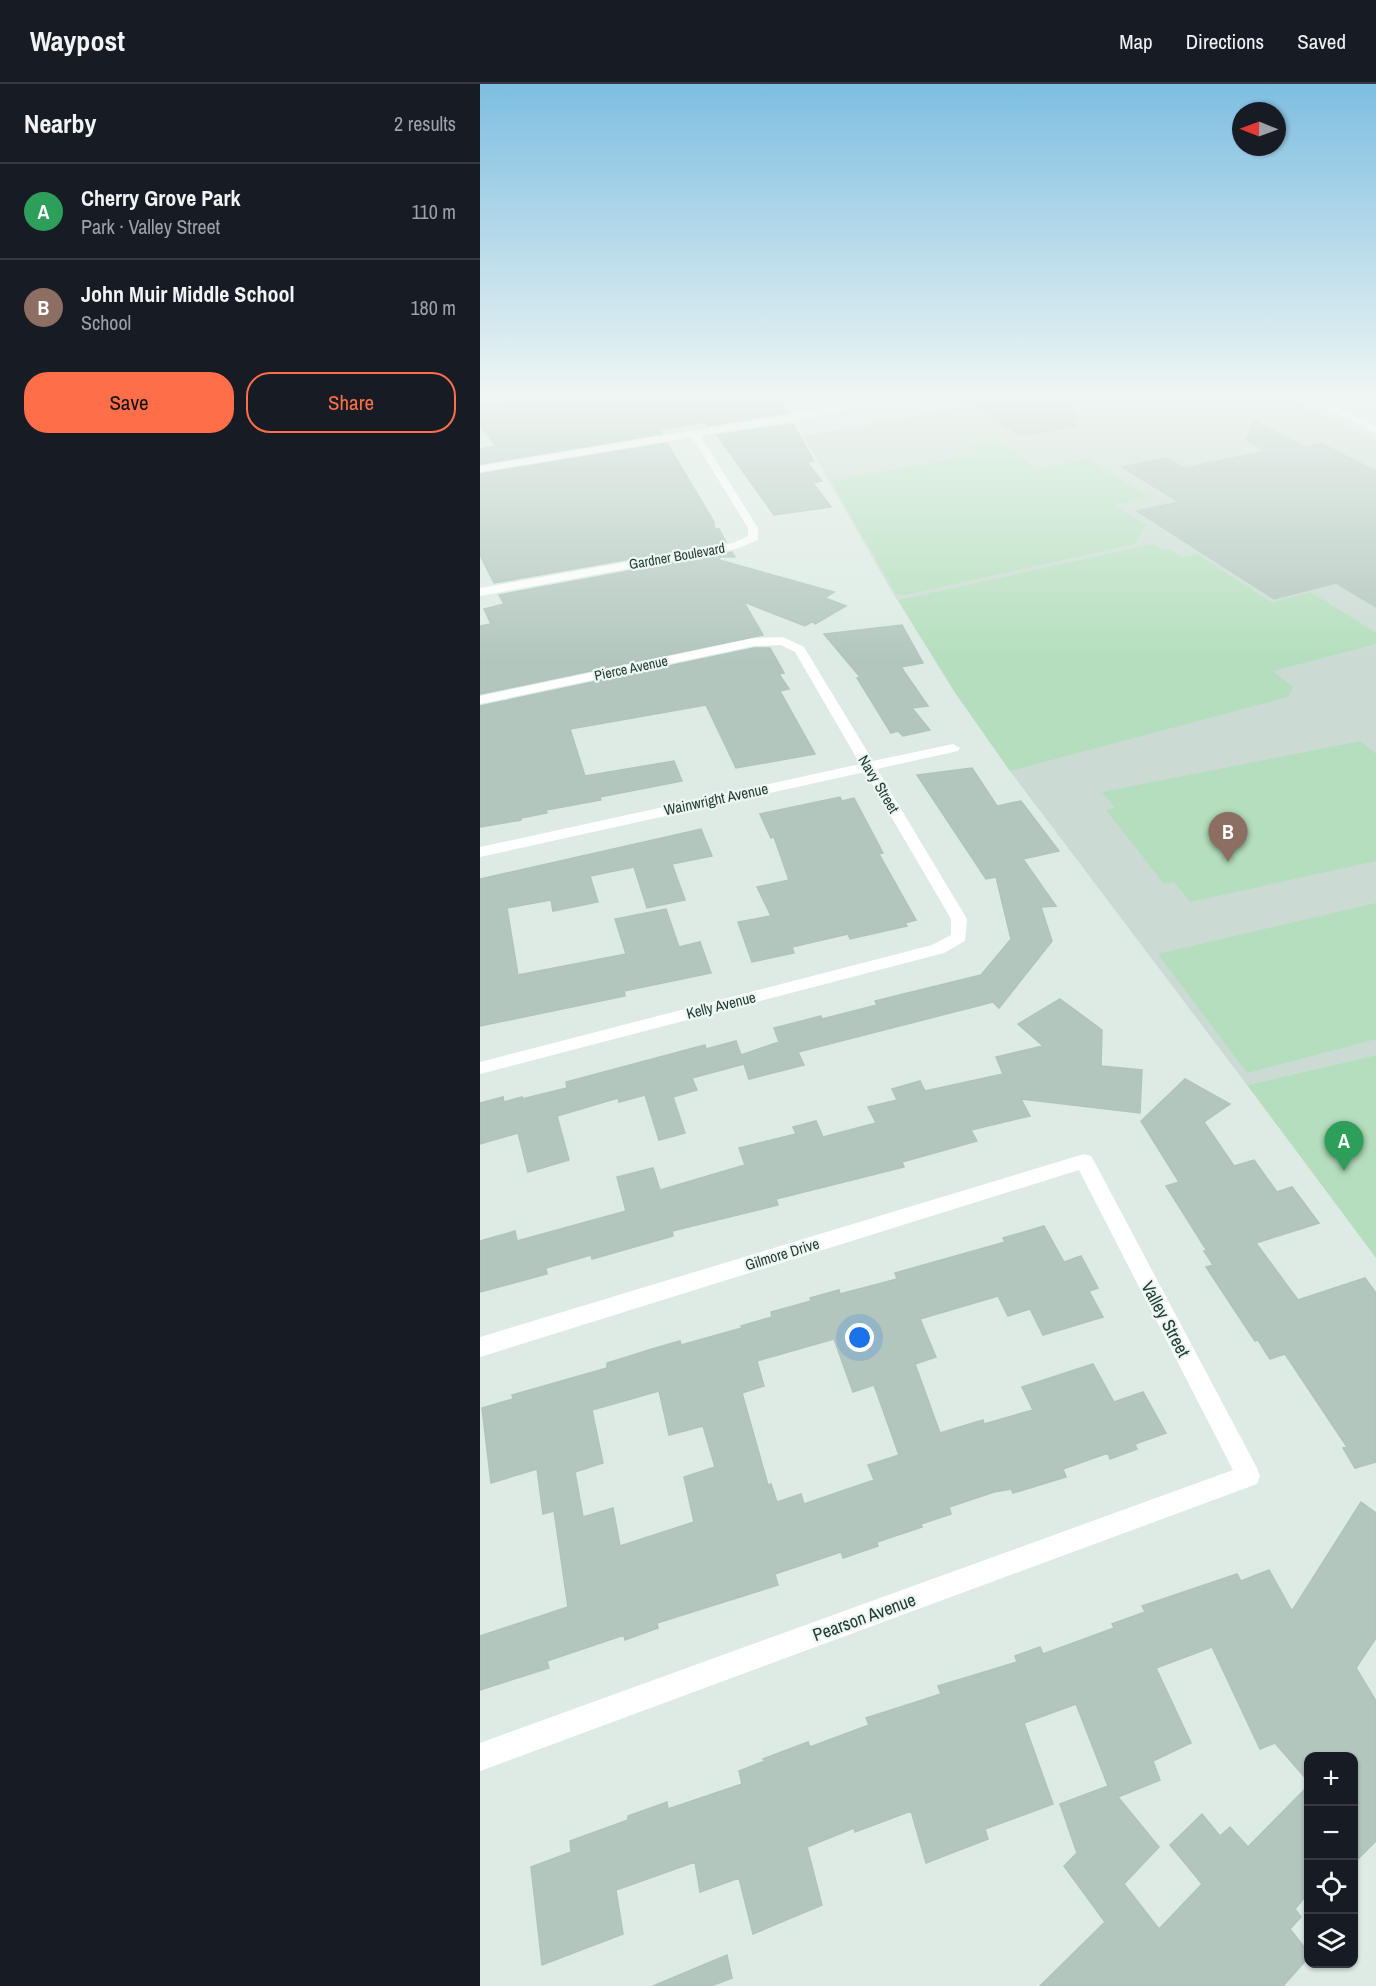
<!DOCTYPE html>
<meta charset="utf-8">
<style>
body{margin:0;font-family:"Archivo Narrow",sans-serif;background:#20242c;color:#f1f3f6}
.controls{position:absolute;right:18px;bottom:18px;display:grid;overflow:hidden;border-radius:12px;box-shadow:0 2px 4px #0004}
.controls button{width:54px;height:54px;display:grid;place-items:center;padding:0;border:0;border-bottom:2px solid #363941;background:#171b24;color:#f1f3f6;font:30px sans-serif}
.compass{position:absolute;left:752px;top:18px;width:54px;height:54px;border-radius:50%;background:#171b24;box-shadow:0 2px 4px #0004;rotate:271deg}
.you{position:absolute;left:380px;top:1254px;width:21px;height:21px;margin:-15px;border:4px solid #fff;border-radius:50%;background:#1a73e8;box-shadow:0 0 0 9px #1a73e833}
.badge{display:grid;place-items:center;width:39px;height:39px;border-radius:50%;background:#fe6e48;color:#fff;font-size:20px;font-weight:700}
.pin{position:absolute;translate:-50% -50px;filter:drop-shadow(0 2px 3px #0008)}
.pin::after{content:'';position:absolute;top:32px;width:21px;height:18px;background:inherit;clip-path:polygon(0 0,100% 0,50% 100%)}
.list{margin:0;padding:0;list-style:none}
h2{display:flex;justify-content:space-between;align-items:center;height:78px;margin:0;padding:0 24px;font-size:26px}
h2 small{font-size:20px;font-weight:400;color:#9ea1a6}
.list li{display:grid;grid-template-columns:39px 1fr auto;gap:18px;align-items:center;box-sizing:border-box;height:96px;padding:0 24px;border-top:2px solid #363941}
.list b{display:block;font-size:22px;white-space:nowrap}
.list p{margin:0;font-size:20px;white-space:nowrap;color:#9ea1a6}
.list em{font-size:20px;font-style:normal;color:#9ea1a6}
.actions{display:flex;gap:12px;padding:18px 24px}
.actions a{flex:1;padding:14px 0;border:2px solid #fe6e48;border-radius:24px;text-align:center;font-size:21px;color:#fe6e48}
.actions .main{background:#fe6e48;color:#111}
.icon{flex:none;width:33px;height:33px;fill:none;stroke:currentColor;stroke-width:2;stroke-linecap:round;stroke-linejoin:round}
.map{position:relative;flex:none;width:896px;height:1902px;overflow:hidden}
header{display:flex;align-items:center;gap:36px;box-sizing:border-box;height:84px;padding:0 30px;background:#171b24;border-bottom:2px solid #363941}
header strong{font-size:28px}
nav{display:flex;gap:33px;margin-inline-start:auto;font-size:21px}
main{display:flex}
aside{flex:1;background:#171b24}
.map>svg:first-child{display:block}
</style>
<header>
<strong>Waypost</strong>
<nav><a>Map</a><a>Directions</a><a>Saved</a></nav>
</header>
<main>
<aside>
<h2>Nearby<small>2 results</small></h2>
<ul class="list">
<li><span class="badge" style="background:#2e9e5b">A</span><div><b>Cherry Grove Park</b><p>Park · Valley Street</p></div><em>110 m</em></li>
<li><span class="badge" style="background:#8d6e63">B</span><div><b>John Muir Middle School</b><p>School</p></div><em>180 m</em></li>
</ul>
<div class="actions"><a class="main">Save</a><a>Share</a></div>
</aside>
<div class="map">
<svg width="896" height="1902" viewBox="0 0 896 1902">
<rect width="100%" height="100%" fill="#ddebe4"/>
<path fill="#cbdbd3" d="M544,312h258l94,44v615l-129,30 -237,-314 -56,-80 -63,-101 -88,-154z"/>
<path fill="#b4debd" d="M519,356l38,29 51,-10 62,38 -36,8 31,20 -10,19 -229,51 -10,-1 -65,-113 146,-26 -12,-9z
M673,460l9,6 7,-1 13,8 15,-3 74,48 40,-10 65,41v11l-103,27 20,16 -5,10 -278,74 -56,-80 -56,-91z
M881,657l15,13v107l-186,41 -16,-20 -10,2 -58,-74 9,-2 -13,-16z
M896,819v136l-129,34 -89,-119z
M896,971v203l-129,-173z"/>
<path fill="#b2c6bd" stroke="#afc5bb" stroke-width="1.5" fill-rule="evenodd" d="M68,312h230l9,17 -79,13 -4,-4 -44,8 2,4 -182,30v-15l16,-3 -16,-21v-19z
M478,312h114l3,26h-4l6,4 -56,10z
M775,337l50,26 17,-3 54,27v136l-40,-24 -62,16 -137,-88 42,-9 -57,-35 44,-9 18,10 83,-17 -21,-11z
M313,340l21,37 -7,1 15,19 -9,2 18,24 -57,8 -57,-80z
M187,359l47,79v6l5,1 7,13 -232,41 -14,-28v-81z
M252,468l3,5h-15l-1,3 115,32 -9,6 21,8 -31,18 -2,-3 -8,5 -61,-24 19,33 -283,59v-68l11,-2 -7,-15 20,-5 -5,-9z
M422,541l21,38 -22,4 27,39 -16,2 18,22 -27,6 -5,-5 -7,2 -34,-55 3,-1 -36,-43z
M274,564h16l14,25 -5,1 10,15 -9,2 35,63 -79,14 -30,-63 -136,24 15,47 89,-15 8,20 -82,16 1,3 -55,10 1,3 -26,5v2l-41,7v-121z
M492,684l25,38 24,-5 38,50 -36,8 33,47 -15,1 11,34 -53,67 -6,-6 -195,50 6,13 -55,14 -5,-15 -52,14 5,12 -24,7 12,36 -26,7 -14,-45 -26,7 -1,-4 -61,18 12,44 -41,12 -10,-39 -38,11v-41l23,-6 1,5 18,-5v2l45,-11 -1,-6 139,-37 1,4 30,-8 5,14 38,-13 -5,-14 47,-12 1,3 55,-14 -2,-4 106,-26 30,-36 -15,-62 -10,2 -69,-104z
M360,713l2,4 12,-3 29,55 -4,1 37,66 -11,3 2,3 -57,13 -2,-5 -56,13 2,6 -42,9 -14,-40 33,-6 -14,-29 32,-7 -15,-43 -3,1 -11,-24z
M221,745l11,27 -40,8 13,36 -38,8 -13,-41 -44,9 8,26 -45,9 -2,-11 -44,8 11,67 108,-21 -11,-35 51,-10 13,38 21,-5 11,31 -87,18 1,5 -145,30v-147z
M580,915l42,31 -1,36 41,4 -2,43 -119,-14 9,17 -59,14 6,11 -75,21 2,5 -128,32 2,6 -106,26 1,5 -81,23 -1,-4 -45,13 1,6 -67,18v-51l35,-10 2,10 109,-30 -9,-34 36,-9 7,22 85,-25 -6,-17 57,-14 -3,-7 23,-6 7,16 53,-14 -8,-16 29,-7 -5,-11 28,-8 5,10 78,-17 -7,-17 47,-11 -25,-22z
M705,995l45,25 -26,18 30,44 20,-6 23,32 15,-5 27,36 -63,20 42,57 67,-22 11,15v169l-21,6 -12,-20 4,-1 -62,-93 -15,5 -12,-19 -3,1 -49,-74 7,-2 -9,-14h3l-41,-65 13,-4 -38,-61z
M564,1142l20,36 17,-6 17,32 -9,3 14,26 -60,18 -13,-26 -22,7 -10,-20 -78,23 16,38 -21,7 25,69 43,-13 1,4 49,-14 -11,-23 71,-23 21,38 29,-10 23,41 -31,11 2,5 -27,10 -2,-6 -45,16 3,8 -53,16 -2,-4 -17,3 -45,15 2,7 -30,10 1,3 -45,15 1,4 -35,12 -2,-6 -66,22 3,11 -121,38 1,5 -33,12 -1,-5 -77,26 2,7 -69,22v-54l88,-29 -14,-96 -11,3 -6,-45 -46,14 -9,-75 31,-9 -1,-4 95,-27v-5l45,-14 28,-8 1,4 61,-17 -1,-2 31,-9 -1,-5 40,-11 -1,-3 29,-8 1,4 57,-15 -2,-6 110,-31 -2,-4zM354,1255l19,53 21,-7 25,70 -31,10 6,15 -70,24 -3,-10 -24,8 -6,-18 -3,1 -26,-92 22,-7 -7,-25zM179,1307l10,44 34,-9 12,41 -31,10 10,45 -74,24 -7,-38 -30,9 -8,-45 28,-9 -11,-53z
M881,1418l15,11v125l-20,30 20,33v140l-23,23v-108h-45v25l-33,-38 -15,6 -48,-102 -56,21 35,75 -38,18 7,19 -42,17 41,50 -35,37 35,45 43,-45 -32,-39 32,-31 18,22 10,-9 18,20 60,-61v107l-13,16 6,8 -11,12 18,23v6l-25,28h-243l65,-64 -41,-56 13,-13 -17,-49 48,-18 -32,-82 -52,19 29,81 -68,25 3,10 -62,24 -15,-52 -56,21 -1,-4 -47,19 15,58 -69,29 -14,-56 -39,14 -5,-30 -79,28 7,44 -81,31 -11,-98 40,-15 -1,-11 58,-21v-4l39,-14 1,7 74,-25 -3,-13 26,-10 -2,-2 45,-17 2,5 59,-22 -3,-7 75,-24 -3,-8 79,-24 -2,-6 25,-9 3,7 71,-26 -2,-4 33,-12 -3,-6 95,-32 4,7 28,-11 23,41z
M247,1871l5,23 -21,8h-58z"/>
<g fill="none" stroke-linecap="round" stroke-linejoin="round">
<path fill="#fff" fill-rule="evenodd" d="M386,312h12c-27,21 -138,33 -178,39l58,93v12l-22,9 -256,47v-8l253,-45 15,-7v-8l-56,-91 -212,35v-6l337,-56z
M821,312h11l64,30v7z
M303,553l21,10 69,114 80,-17 7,4 -2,3 -81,18 90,150 -2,22 -21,12 -464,121v-12l452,-117 19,-10v-16l-86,-147 -385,85v-10l380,-83 -65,-112 -14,-7 -27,1 -274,58v-8l274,-58z
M604,1070l7,2 3,5 163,307 3,8 -3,8 -777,287v-28l753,-273 -154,-300 -599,187v-20z"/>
</g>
<linearGradient id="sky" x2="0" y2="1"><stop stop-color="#7ebee1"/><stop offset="0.54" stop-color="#f0f6f3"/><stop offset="1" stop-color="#f0f6f3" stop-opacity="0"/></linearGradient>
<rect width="896" height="578" fill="url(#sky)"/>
<g text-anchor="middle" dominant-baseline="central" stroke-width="4.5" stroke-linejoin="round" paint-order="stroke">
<g font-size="14" fill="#1e3b32" stroke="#eef7f2">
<text transform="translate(197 472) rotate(-10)">Gardner Boulevard</text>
<text transform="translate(151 584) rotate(-12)">Pierce Avenue</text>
</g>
<g font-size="15" fill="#1e3b32" stroke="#eef7f2">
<text transform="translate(399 700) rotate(59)">Navy Street</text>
<text transform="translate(236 715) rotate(-12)">Wainwright Avenue</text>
<text transform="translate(241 921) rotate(-14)">Kelly Avenue</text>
<text transform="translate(302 1170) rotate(-17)">Gilmore Drive</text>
</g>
<g font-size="18" fill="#1e3b32" stroke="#eef7f2">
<text transform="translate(686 1235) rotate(62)">Valley Street</text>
<text transform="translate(384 1533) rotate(-20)">Pearson Avenue</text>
</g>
</g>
</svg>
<div class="controls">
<button>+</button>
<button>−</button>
<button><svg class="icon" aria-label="locate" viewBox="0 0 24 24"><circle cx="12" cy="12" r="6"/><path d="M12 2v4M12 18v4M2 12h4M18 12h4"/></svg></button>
<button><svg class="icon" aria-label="layers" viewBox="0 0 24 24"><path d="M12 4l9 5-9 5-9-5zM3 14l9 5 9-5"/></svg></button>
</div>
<svg class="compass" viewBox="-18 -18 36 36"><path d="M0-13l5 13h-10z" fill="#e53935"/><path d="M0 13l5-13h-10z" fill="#9ea1a6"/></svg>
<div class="you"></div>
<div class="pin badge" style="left:864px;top:1087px;background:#2e9e5b">A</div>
<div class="pin badge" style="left:748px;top:778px;background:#8d6e63">B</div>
</div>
</main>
